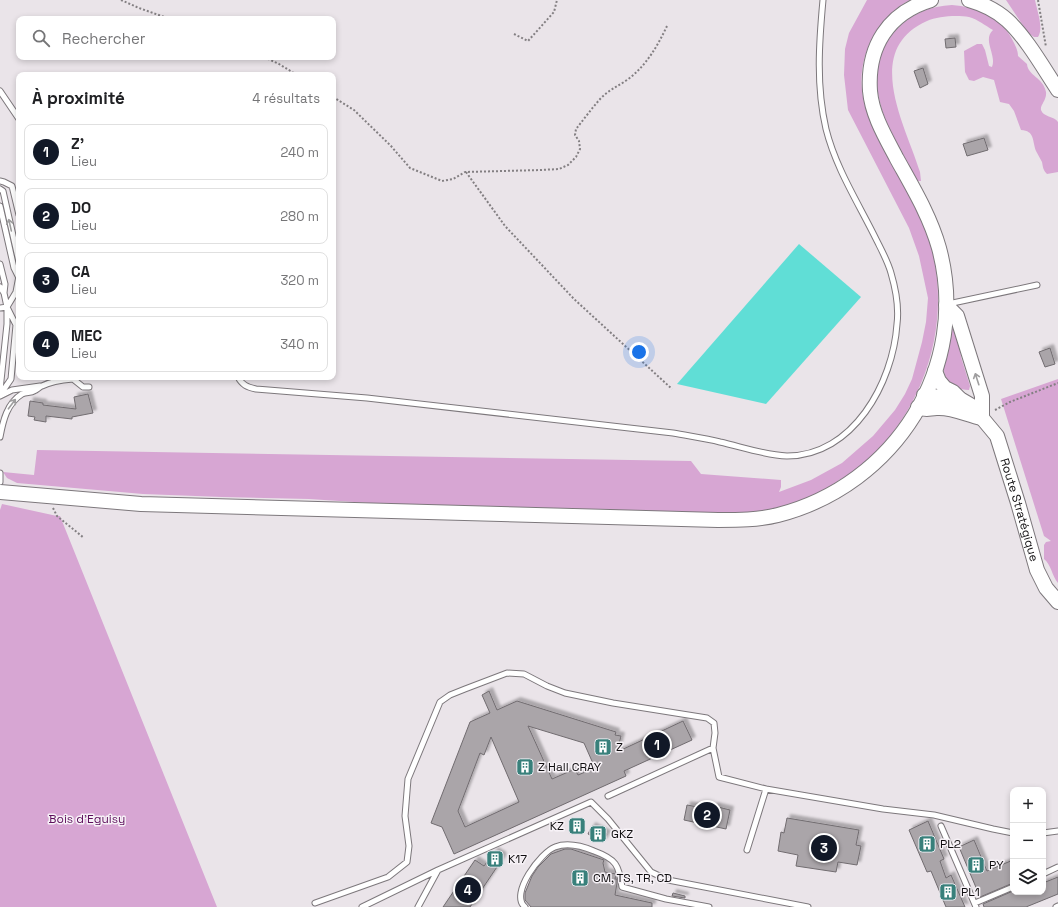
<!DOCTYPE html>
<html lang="fr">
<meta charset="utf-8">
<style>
body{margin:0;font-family:"Space Grotesk",sans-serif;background:#f6f6f6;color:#202124}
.controls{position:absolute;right:12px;bottom:12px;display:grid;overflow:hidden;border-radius:8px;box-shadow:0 2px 6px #0003}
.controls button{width:36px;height:36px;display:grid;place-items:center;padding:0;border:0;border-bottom:1px solid #e0e0e0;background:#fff;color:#202124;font:20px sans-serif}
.you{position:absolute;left:639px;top:352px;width:14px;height:14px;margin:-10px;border:3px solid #fff;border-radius:50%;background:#1a73e8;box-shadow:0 0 0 6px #1a73e833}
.badge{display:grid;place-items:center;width:26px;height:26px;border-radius:50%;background:#111827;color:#fff;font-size:13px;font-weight:700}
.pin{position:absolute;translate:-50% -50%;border:2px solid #fff;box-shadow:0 1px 4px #0006}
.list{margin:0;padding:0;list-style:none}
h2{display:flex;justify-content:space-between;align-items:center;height:52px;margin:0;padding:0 16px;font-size:17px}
h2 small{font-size:13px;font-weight:400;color:#757577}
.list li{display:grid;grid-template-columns:26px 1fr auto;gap:12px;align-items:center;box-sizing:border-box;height:56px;margin:0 8px 8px;padding:0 8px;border:1px solid #e0e0e0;border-radius:8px}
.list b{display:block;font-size:15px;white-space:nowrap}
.list p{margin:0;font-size:13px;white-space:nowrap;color:#757577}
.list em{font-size:13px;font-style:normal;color:#757577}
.icon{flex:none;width:22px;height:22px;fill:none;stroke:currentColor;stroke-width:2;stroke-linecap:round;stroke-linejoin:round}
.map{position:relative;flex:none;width:1058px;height:907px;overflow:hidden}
.search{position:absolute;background:#fff;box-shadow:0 2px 6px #0003;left:16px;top:16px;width:320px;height:44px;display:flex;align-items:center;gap:10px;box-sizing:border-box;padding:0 14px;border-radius:8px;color:#757577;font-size:15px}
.panel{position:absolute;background:#fff;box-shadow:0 2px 6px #0003;left:16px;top:72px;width:320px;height:308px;border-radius:8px}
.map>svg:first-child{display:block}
</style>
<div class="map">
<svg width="1058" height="907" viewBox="0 0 1058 907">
<defs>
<filter id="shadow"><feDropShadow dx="3.5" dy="-3.5" stdDeviation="1" flood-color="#0004"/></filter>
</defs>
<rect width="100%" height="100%" fill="#eae4e9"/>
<path fill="#d7a6d3" d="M867,0h43c-32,17 -52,54 -48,90 1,13 6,25 10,36 19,41 49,78 60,123 18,73 -5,153 -59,206 -5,4 -10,10 -15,14 -6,5 -13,8 -19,11 -7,5 -15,11 -23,14 -25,12 -51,17 -79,20l-337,-9 -91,-6 -87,-2 -79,-3 -126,-11 -10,-5 -4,-6 31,3 3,-25 654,11 10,13 80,6v7l-2,5 32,-12 31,-17 31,-27 22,-26 10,-16 7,-15 10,-37 4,-20 2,-24 -9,-42 -10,-28 -61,-118 -4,-35 1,-26 4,-16z
M1006,0h29c2,11 9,28 3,37h-4l-6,-4z
M952,5c24,2 48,11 60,34 3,6 6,11 6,17l9,8c1,12 16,13 19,28 1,8 -6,13 -5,18 2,7 13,6 17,12v50l-11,2c-4,-4 -4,-7 -5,-12 -2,-4 -4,-7 -6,-11 -4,-11 -1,-20 -15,-21l-7,-19 -5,-7 -9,-2 -6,-22 -11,-3 -9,4 -5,-1 -4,-8 -1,-21 13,-7h5l3,6 4,16 3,1c5,-12 -10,-27 1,-37 -7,-4 -16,-11 -24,-13 -12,-2 -31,-1 -42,4 -65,29 -22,103 -7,151l1,9h-4c-25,-46 -65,-105 -20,-152 15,-16 34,-23 55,-24z
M954,328l4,3 3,26 9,29 -1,4c-38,-3 -23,-34 -18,-60z
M1058,379v204c-6,-7 -7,-19 -14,-24v-14l2,-3 5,-1 -7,-5 -43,-137z
M2,504l55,12h3l157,391h-217v-397z"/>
<path fill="#60ded6" d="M799,244l62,53 -95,107 -89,-20z"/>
<path fill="#aaa5a9" stroke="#716c70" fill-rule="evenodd" filter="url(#shadow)" d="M955,38l1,9 -10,1 -1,-9z
M923,68l5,16 -8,4 -6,-17z
M984,138l4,12 -21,6 -4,-12z
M1050,348l5,16 -10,3 -6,-15z
M88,394l5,19 -21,4v2l-26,-3v6l-12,-2 1,-3 -7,-1 2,-15 13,2v2l33,4 -2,-12z
M489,691l8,19 20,-9 99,31 -1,3 6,1 -4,16 66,-31 9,19 -68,31 2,5 -172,78 -12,-27 -11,-4 39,-101 20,-9 -8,-18zM528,726l56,17 11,25 -17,7 -3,-6 -23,10zM491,737l28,65 -54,25 -7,-16 22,-58 4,2z
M687,805l27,5v-4l16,4 -4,19 -42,-9z
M787,818l72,12 -3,15 5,1 -4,19 -19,-3 -2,10 -40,-6 2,-11 -20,-4 3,-19 3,1z
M928,821l16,38 -4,2 6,17 5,-3 14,32h-19l-15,-36 -4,1 -18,-42z
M592,826l15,8 -4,8 -15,-8z
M974,840l13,31 26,-11v23l-33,14 -21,-50z
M565,849h6l33,11 -1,3 2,9 11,2 -1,5h2v4l-2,12 37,8v4h-121l-6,-7v-7l7,-17 6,-9 13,-13z
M495,851l8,5 -2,2h2l-33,49h-27l32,-47 9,6z
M1058,877v17l-32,13h-42l-1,-3 30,-13 30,1v-9z
M673,893l12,3v2l-13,-2z"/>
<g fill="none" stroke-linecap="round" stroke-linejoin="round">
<defs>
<path id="lane" d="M0,91l19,28
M0,181l4,1 8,4 7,29
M0,189l3,2 16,71
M0,206l14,62 5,10
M0,264l5,20 -1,9
M0,287l4,6 3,14 9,18 -5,54 -11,16
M948,304l89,-19
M0,308l7,-1
M238,377c4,8 9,10 18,12l111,9 306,35c15,3 32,5 47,9 22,5 44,13 67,14 66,0 106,-73 110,-132 2,-16 -1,-34 -6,-51 -3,-11 -9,-22 -14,-32 -18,-37 -41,-72 -51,-112 -10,-43 -7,-86 -3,-129
M0,390l7,-66v-17l9,-15 3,-16
M0,396l12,-6 28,-4
M0,437c3,-16 7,-34 22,-43 4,-2 9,-1 12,-3 3,-1 5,-4 8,-5 10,-5 20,-6 31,-7l10,8h6
M0,473v9
M608,796l105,-48
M941,826l35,81
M1043,833l15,-2
M747,850l19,-61
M1043,874l15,-7
M315,903l73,-26 19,-15 2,-16 -4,-30 3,-37 32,-77 10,-7 15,-6 42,-16 17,1 23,12 18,7 48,10 94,15 7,5 1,10 -2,15 6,29 47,12 117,20 51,6 59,14 20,4
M975,903l38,-16
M362,907l76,-37
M418,907l20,-37 153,-68 17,17 43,53 17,8 140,27
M525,907c-16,-13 16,-55 30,-60 13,-5 27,-1 39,4 22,8 25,14 28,36l44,12 43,8
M1056,907l2,-1"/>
<g id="secondary">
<path d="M969,0c14,4 27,10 38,20 19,17 37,49 51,70"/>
<path d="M946,305l11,11 25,80v22"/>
<path id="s1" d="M935,371l4,10 6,7 8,4 7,7 12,7 25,30 21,67 19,67 9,18 12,14"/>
<path d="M924,395c14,0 21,6 36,4"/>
<path d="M918,407c9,4 11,1 19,1 16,-1 30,7 45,10"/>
<path d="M0,492l141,12 577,16c20,0 40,0 60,-5 117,-30 193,-148 161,-267 -9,-32 -26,-60 -42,-89 -11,-21 -25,-44 -27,-68 -3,-44 18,-78 61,-91"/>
</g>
</defs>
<use href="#lane" stroke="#7d787c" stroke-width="7"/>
<use href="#secondary" stroke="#7d787c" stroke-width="16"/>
<path stroke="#837f82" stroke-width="2" stroke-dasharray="2 2" stroke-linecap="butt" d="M121,0l18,8 31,11
M1038,0l8,47
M514,34l14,7 26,-29 3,-12
M264,57l15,7 18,11
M333,97l21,13 37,36 19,22 32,13 11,-2 12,-7 76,-2 18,-1 9,-4 8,-8 4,-8 -1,-8 -4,-6 1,-6c8,-10 16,-21 25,-31 8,-8 17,-12 26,-18 19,-14 30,-33 40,-54
M466,172l39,54 69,73 98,90
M995,410l15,-8 48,-19
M53,508l4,8 27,22"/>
<use href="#lane" stroke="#fff" stroke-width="5"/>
<use href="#secondary" stroke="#fff" stroke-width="14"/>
</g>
<defs><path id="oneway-shaft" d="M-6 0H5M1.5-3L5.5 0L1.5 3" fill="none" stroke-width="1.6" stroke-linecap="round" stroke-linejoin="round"/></defs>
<g stroke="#9f9e9f">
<use href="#oneway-shaft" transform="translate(10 225) rotate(-103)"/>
<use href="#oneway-shaft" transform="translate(977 379) rotate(-108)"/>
<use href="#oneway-shaft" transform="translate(12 404) rotate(-53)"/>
</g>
<defs>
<symbol id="building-square" viewBox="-11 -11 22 22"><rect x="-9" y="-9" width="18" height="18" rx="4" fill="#38807b" stroke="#f7f2f7"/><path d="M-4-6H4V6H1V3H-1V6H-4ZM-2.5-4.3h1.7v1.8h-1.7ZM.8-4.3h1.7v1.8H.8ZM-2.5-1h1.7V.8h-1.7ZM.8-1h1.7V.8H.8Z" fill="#fff"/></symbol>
</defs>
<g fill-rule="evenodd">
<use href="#building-square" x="593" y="737" width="20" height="20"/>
<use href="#building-square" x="515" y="757" width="20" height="20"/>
<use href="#building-square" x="567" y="816" width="20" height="20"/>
<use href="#building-square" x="588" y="824" width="20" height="20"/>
<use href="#building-square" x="917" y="834" width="20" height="20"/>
<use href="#building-square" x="485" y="849" width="20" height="20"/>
<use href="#building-square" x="966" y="855" width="20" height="20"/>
<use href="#building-square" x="570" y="868" width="20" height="20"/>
<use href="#building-square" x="938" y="882" width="20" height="20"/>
</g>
<g text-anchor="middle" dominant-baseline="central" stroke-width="3" stroke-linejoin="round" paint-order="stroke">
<g font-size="12" fill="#0f0d0f" stroke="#f7f2f7">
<text stroke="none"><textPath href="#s1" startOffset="169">Route Stratégique</textPath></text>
</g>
<g font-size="12" fill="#0f0d0f" stroke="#f7f2f7" text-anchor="start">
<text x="616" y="747">Z</text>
<text x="538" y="767">Z Hall CRAY</text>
<text x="564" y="826" text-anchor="end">KZ</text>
<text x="611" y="834">GKZ</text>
<text x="940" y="844">PL2</text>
<text x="508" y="859">K17</text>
<text x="989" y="865">PY</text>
<text x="593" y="878">CM, TS, TR, CD</text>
<text x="961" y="892">PL1</text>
</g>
<g font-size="12" fill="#5d0e5c" stroke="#f7f2f7">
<text x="87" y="819">Bois d'Eguisy</text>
</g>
</g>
</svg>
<div class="controls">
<button>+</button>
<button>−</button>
<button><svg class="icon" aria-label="layers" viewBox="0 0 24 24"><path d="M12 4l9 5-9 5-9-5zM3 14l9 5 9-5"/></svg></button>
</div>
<div class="you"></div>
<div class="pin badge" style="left:657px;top:745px">1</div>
<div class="pin badge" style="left:707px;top:815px">2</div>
<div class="pin badge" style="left:824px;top:848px">3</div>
<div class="pin badge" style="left:468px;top:890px">4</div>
<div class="search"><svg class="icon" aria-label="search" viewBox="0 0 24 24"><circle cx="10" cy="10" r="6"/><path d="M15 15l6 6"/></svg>Rechercher</div>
<section class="panel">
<h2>À proximité<small>4 résultats</small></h2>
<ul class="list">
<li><span class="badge">1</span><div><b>Z'</b><p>Lieu</p></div><em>240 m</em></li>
<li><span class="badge">2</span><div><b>DO</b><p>Lieu</p></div><em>280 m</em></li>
<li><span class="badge">3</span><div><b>CA</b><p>Lieu</p></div><em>320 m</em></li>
<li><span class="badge">4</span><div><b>MEC</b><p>Lieu</p></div><em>340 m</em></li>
</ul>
</section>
</div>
